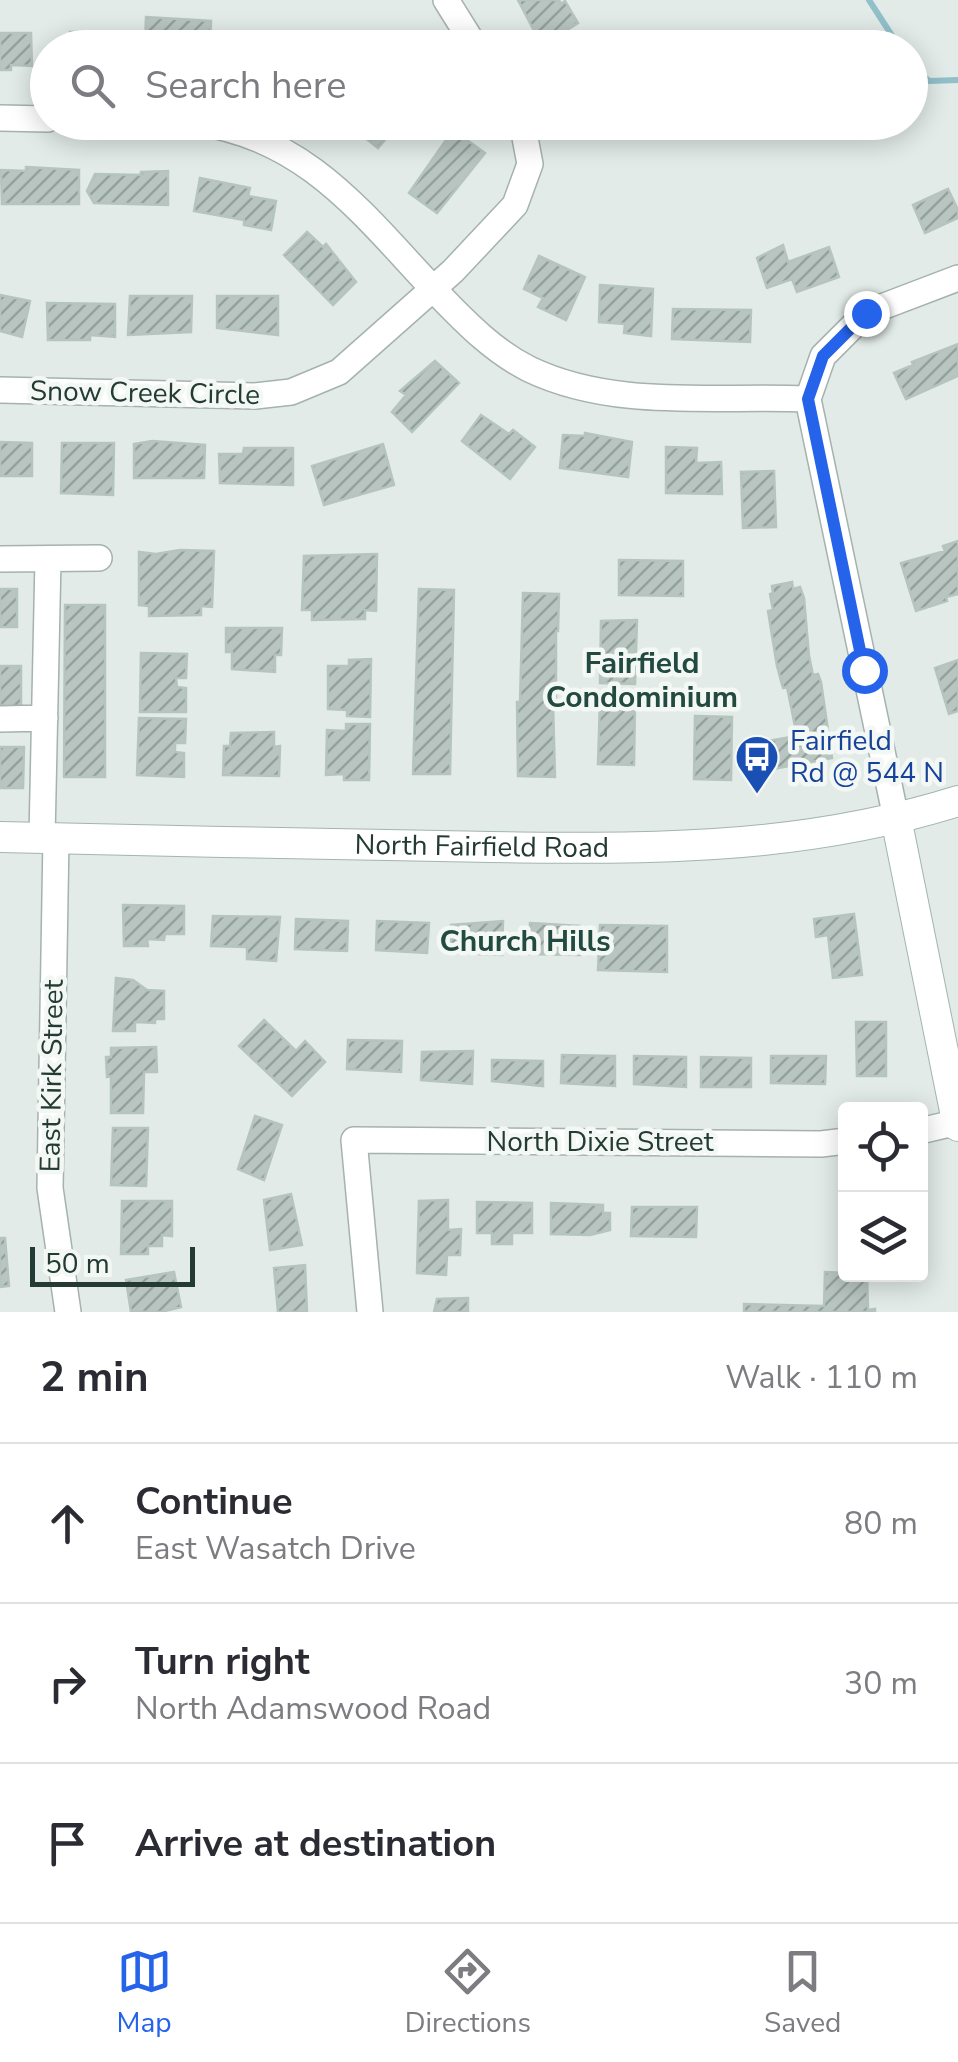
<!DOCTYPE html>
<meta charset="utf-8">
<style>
body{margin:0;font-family:"Nunito Sans",sans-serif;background:#f7f7f7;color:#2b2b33}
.controls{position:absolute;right:30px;bottom:30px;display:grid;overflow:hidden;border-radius:10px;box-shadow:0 5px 25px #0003}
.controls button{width:90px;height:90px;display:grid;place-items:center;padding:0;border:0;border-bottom:2px solid #e1e1e2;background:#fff;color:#2b2b33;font:50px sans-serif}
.scale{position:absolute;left:30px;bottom:25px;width:165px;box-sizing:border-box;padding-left:10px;border:5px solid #243a34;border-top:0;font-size:28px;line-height:35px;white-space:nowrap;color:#243a34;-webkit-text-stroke:8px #f3f8f5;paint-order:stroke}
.stop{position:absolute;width:30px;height:30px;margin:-22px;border:8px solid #2563eb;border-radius:50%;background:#fff}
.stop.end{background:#2563eb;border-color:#fff;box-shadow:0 2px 10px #0008}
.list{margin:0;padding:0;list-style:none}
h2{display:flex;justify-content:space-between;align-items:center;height:130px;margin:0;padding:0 40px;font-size:42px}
h2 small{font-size:32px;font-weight:400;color:#7c7c81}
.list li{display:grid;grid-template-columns:65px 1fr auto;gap:30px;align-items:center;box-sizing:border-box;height:160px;padding:0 40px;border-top:2px solid #e1e1e2}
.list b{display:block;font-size:38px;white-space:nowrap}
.list p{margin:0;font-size:32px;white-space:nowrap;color:#7c7c81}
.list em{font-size:32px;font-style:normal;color:#7c7c81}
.icon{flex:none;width:55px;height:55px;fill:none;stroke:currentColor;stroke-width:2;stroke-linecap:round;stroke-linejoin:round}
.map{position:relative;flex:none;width:958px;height:1312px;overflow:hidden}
.search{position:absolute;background:#fff;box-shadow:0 5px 25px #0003;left:30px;right:30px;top:30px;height:110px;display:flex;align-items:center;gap:25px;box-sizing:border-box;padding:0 35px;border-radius:55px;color:#7c7c81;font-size:38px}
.sheet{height:610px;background:#fff}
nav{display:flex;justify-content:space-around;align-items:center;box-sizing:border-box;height:140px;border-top:2px solid #e1e1e2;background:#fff;font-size:28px;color:#7c7c81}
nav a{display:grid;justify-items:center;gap:5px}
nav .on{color:#2563eb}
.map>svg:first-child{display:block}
</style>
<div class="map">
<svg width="958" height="1312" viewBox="0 0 958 1312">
<defs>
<pattern id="building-hatch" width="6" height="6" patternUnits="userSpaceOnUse" patternTransform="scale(2.5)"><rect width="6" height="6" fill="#b8c5c0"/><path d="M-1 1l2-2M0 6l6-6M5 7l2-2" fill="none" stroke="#95a19d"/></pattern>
</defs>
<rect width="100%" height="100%" fill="#e2ebe7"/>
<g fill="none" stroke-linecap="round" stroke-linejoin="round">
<path stroke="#91c0ca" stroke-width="6" d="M869,0l31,48
M910,64l19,17 29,-1"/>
</g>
<path fill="url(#building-hatch)" stroke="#b6c4be" stroke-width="2.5" d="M518,0h41l2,4 4,-3 13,22 -36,23z
M146,17l65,4 -1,27 -65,-1z
M70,32h52v16h-52z
M0,33h31l1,33 -21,-1v5h-11z
M345,122h53l1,1 -21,25z
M453,130l32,23 -48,60 -28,-20z
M26,167l53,3v34h-77l-1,-34 25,1z
M168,171v34l-74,-2 -7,-12 8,-17 46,1v-3z
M200,178l50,10 -2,8 28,5 -5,29 -27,-5v-5l-50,-9z
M948,189l10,21v8l-33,15 -12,-28z
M307,232l16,15 3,-3 30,38 -23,23 -49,-50z
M783,245l5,17 41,-15 10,30 -42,15 -5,-13 -25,9 -10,-30z
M539,256l46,21 -19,43 -28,-13 5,-9 -19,-9z
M600,285l53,4 -2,47 -27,-3 1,-9 -26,-2z
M0,295l30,6 -8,36 -22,-6z
M130,296h62l-1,36 -63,3z
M217,296h61v39l-61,-7z
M47,303l68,1v33l-25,-2v5h-42z
M673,309l78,1 -1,32 -78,-3z
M958,344v32l-52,23 -12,-26 19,-8 -1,-3z
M435,361l24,22 -47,49 -20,-20 14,-17 -6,-4z
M481,415l28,19 4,-4 22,17 -25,32 -48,-38z
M585,433l47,9 -4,35 -68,-9 3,-33 22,1z
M152,441l53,4 -1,33h-70v-34z
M0,442l32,1v33h-32z
M62,443h52l-1,52 -52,-2z
M383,444l11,41 -70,20 -12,-39z
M666,447l31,1 -1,15 25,-1 1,32 -56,-1z
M244,448h49v37l-73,-2 -1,-29h24z
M774,471l2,56 -33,1 -2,-56z
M958,541v53l-12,3 1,4 -31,10 -15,-48 44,-12 -2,-5z
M180,550l34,1 -2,56 -11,-1v9l-52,1v-10l-10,-1v-53l17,2z
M377,554l-1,57 -11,-1v9l-53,1v-10h-10l2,-54z
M619,560l64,1v35l-64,-1z
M792,582l1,7 7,-2 4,11 5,58 4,19 5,-1 3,8 11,76 -59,11 -2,-9 -2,1 -1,-20 29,-5 -10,-49 -4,1 -6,-22 -9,-55 5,-1 -3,-16 3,-1 -1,-7z
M0,589h17v38h-17z
M419,589l35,1 -4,184h-37z
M523,593l36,1 -1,37h-2v73h-3l2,73 -37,-1 -1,-74h3z
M65,605h40v172h-41z
M637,620l-2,64 -35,-1 1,-62z
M226,628h56l-1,27h-6v17l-43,-3v-17h-6z
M141,653l46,1 -1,24h-10l1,9 9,1v24h-46z
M371,659l-1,58 -23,-1v-6l-19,-1v-43h21v-6z
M958,660v51l-9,3 -14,-46z
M0,666h21v40h-21z
M600,701l35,1 -1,63 -36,-1z
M695,716l37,1 -1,63 -37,-1z
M139,718l47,1 -1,24h-10v9l9,1v24l-47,-2z
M346,724h24l-1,56h-25v-6l-18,1 1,-45 19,1z
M274,732v15l6,-1 -1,30 -56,-1 1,-29h6l1,-13z
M0,747h24l-1,41h-23z
M123,905l61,1v28h-19l-1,6 -17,-1 1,7h-24z
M854,914l8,61 -29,3 -5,-43 -12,2 -2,-18z
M213,916l67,1 -4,44 -29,-2v-12l-36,-1z
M296,919l52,2 -1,30 -52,-2z
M377,921l52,2 -2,30 -51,-3z
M503,921l-1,34 -51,-2v-28z
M530,923l50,3v29l-51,-1z
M600,925l67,1v46l-69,-2z
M116,978l17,2 14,10 17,1v28h-9v4l-20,-1v9h-22z
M264,1020l32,31 9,-10 20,21 -33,34 -53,-50z
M856,1022h30v54h-29z
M348,1040l54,1 -1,31 -54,-3z
M156,1047l1,25h-13l-1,41h-32v-37l-4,1 -1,-20h5v-9z
M473,1051l-1,33 -51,-4 1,-28z
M562,1055l53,1v30l-54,-3z
M634,1056l52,1v30l-52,-3z
M771,1056h55l-1,28 -54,-1z
M701,1057l50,1v29h-50z
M492,1060l51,1v25l-51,-5z
M255,1116l27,9 -18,55 -26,-11z
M113,1128h35l-2,58 -35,-1z
M291,1194l11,51 -32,5 -6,-50z
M448,1200v30l13,-1 -1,26h-13l-1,20 -29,-2 2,-72z
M122,1201h50v35l-10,-1v11h-14v8h-27z
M477,1202l55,1v30h-20v11h-20v-11h-15z
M551,1203l52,2v8h7v17l-20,5 -39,-1z
M632,1207h65l-1,30 -65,-1z
M0,1238h5l4,48 -9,1z
M305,1265l2,47h-29l-4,-44z
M174,1272l7,35 -20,5h-30l-5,-32z
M825,1272l42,2 1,36 7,-1v3h-131v-8l80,2z
M468,1298v14h-34l3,-13z"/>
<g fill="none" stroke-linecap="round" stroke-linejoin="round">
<defs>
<path id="street" d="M446,0l30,48
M0,118l48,1
M192,122c116,13 174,97 249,175 27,28 54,55 88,72 85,41 187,26 279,30
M0,390l255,6 36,-4 48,-20 114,-101 62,-66 15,-41 -8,-42
M808,399l88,419
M808,399l15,-43 43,-43 92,-35
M0,559l99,-1
M0,719l45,-1
M42,838l6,-279
M56,838l-6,350 18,124
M920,1131l38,-9
M370,1312l-16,-172 467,4 25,-3"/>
<g id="secondary">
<path d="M896,818l62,308"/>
<path id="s1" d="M0,837c147,3 293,7 440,9 178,3 346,9 518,-45"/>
</g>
</defs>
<use href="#street" stroke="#a5b2ae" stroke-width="28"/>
<use href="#secondary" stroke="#a2b5af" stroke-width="32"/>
<use href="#street" stroke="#fff" stroke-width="25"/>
<use href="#secondary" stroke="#fff" stroke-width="30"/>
</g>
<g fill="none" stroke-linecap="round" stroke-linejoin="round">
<path stroke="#2563eb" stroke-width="12" d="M864,670l-56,-271 15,-43 43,-43"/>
</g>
<defs>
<symbol id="bus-pin" viewBox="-11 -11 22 30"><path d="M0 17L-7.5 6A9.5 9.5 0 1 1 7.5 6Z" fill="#1a4fb4" stroke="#f3f8f5"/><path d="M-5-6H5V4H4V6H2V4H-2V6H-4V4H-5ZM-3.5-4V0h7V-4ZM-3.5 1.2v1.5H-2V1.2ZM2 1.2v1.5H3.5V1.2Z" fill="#fff"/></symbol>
</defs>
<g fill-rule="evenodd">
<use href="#bus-pin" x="732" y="732" width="50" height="68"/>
</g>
<g text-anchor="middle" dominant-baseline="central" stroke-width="9" stroke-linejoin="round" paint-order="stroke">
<g font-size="28" fill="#243a34" stroke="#f3f8f5">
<text transform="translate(145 393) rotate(1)">Snow Creek Circle</text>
<text stroke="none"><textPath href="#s1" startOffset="482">North Fairfield Road</textPath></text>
<text transform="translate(52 1076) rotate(-89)">East Kirk Street</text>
<text x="600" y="1142">North Dixie Street</text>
</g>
<g font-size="28" fill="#164399" stroke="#f3f8f5" text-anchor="start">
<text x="790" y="741">Fairfield<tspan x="790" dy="32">Rd @ 544 N</tspan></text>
</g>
<g font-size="30" font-weight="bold" fill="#234a40" stroke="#f3f8f5">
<text x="642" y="663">Fairfield<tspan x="642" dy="34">Condominium</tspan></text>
<text x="525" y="941">Church Hills</text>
</g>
</g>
</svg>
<div class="controls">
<button><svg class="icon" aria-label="locate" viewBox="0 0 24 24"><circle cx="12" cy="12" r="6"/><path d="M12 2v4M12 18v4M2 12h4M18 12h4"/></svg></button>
<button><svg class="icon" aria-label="layers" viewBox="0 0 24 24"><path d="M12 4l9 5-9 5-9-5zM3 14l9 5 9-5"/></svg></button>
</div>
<div class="scale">50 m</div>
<div class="stop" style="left:864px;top:670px"></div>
<div class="stop end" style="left:866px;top:313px"></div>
<div class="search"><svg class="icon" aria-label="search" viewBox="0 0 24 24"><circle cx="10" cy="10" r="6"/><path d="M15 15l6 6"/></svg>Search here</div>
</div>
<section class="sheet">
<h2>2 min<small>Walk · 110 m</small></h2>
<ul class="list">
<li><svg class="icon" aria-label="ahead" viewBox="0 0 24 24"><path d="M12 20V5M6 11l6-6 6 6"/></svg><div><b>Continue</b><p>East Wasatch Drive</p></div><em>80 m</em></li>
<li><svg class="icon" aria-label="right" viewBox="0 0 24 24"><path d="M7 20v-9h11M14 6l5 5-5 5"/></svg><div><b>Turn right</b><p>North Adamswood Road</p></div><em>30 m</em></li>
<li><svg class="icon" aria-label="arrive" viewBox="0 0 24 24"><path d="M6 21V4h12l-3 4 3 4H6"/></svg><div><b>Arrive at destination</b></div></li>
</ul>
</section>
<nav>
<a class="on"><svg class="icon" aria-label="map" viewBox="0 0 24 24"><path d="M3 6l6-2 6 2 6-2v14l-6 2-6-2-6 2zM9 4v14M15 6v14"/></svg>Map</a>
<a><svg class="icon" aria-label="directions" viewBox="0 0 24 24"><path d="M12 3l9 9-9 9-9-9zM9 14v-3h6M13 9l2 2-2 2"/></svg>Directions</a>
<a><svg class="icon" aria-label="saved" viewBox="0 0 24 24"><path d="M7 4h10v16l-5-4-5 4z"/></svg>Saved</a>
</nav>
